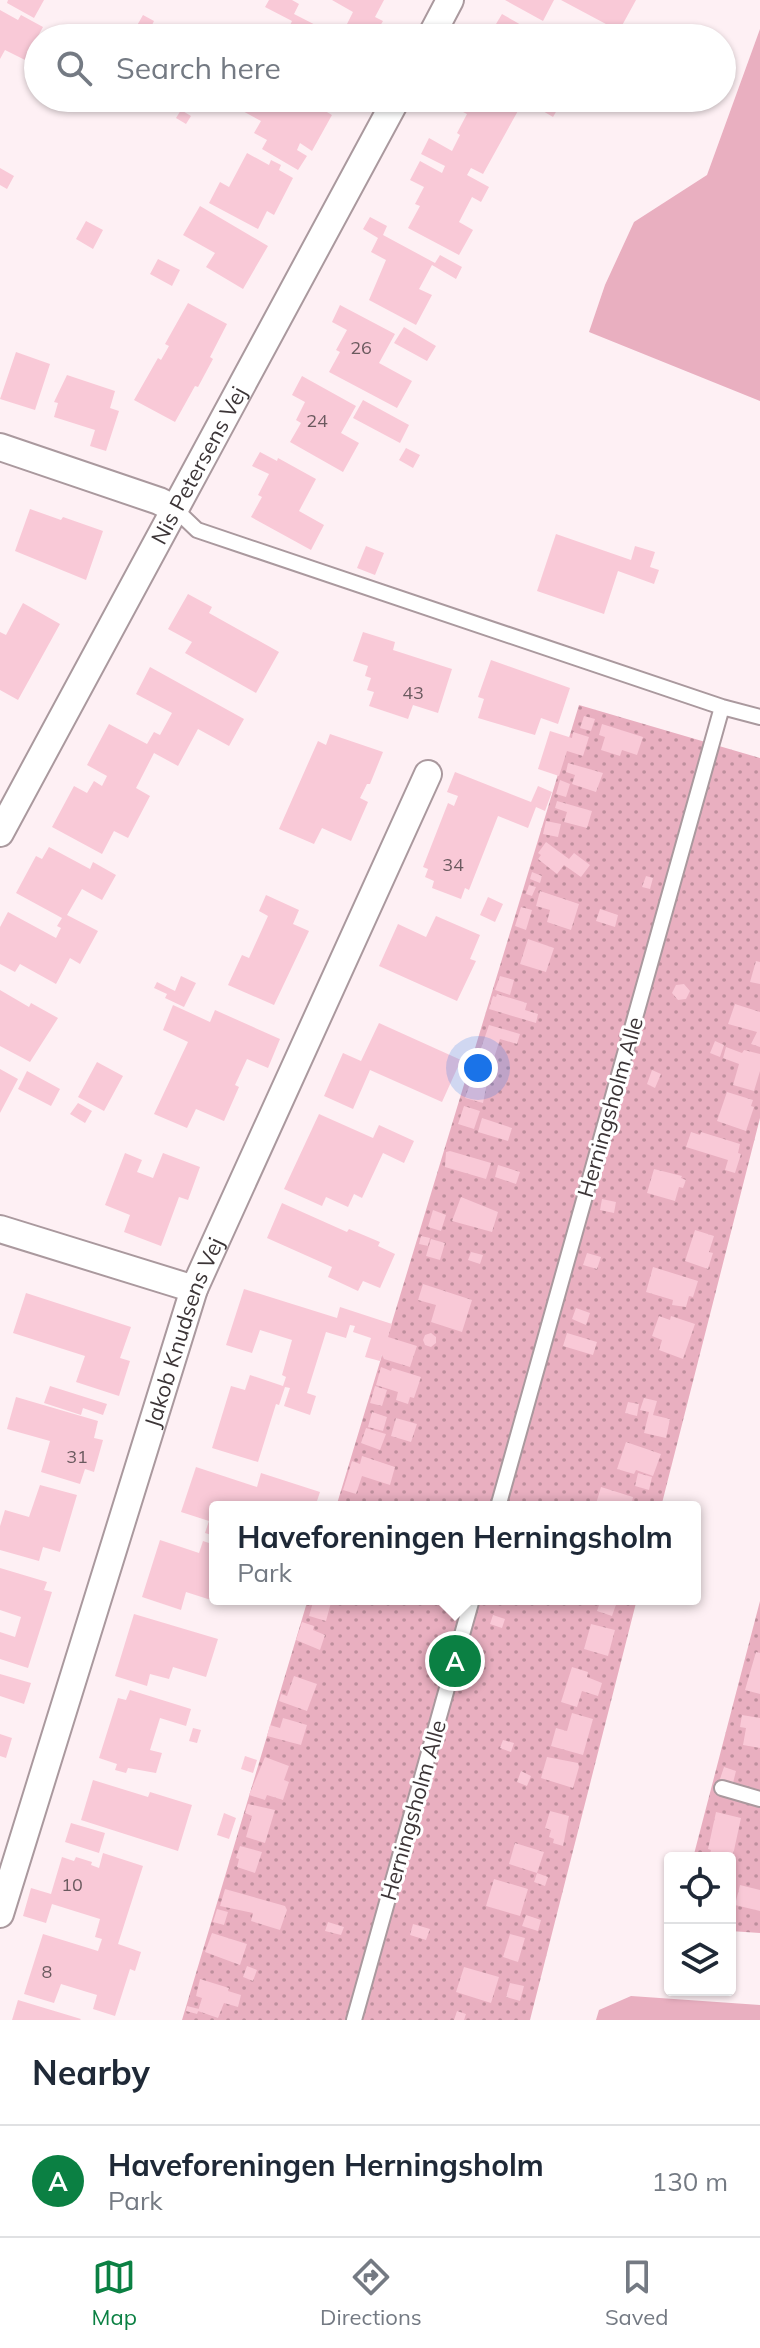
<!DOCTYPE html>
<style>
body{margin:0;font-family:Mulish,sans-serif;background:#f2f2f3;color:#1f2937}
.controls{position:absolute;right:24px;bottom:24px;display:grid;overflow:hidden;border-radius:8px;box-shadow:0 2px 6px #0004}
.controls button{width:72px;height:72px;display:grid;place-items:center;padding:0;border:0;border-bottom:2px solid #e0e1e3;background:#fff;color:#1f2937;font:40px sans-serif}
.you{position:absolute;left:478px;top:1068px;width:28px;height:28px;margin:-20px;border:6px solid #fff;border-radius:50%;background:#1a73e8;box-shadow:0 0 0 12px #1a73e833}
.badge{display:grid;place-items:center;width:52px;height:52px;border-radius:50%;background:#0b8043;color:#fff;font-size:26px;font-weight:700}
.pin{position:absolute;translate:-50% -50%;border:4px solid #fff;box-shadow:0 2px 8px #0006}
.popup{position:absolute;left:209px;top:1501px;width:492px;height:104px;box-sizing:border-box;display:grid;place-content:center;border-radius:8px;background:#fff;filter:drop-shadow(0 2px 6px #0005);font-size:26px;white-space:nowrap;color:#747a83}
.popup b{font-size:30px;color:#1f2937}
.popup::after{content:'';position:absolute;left:50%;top:100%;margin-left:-16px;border:16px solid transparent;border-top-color:#fff}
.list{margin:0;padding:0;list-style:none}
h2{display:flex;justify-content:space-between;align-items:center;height:104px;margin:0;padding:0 32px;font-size:34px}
h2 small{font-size:26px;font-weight:400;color:#747a83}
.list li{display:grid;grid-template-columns:52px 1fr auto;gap:24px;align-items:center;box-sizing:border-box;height:112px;padding:0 32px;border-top:2px solid #e0e1e3}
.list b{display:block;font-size:30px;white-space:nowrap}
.list p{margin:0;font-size:26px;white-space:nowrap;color:#747a83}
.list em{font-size:26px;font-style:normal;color:#747a83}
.icon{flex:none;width:44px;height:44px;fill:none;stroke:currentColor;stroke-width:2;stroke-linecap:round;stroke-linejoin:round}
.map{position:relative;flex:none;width:760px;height:2020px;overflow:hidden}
.search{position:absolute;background:#fff;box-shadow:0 2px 6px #0004;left:24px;right:24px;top:24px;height:88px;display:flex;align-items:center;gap:20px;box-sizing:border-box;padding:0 28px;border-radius:44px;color:#747a83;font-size:30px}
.sheet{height:216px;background:#fff}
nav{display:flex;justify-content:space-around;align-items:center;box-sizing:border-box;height:112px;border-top:2px solid #e0e1e3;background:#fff;font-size:22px;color:#747a83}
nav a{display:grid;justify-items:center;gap:4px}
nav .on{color:#0b8043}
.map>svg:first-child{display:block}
</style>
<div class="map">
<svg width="760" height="2020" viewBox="0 0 760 2020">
<defs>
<pattern id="park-dots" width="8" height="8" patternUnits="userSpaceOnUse" patternTransform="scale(2)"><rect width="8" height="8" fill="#e9afc0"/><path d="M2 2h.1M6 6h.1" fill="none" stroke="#be8f9d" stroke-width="1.8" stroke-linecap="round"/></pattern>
</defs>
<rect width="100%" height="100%" fill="#fef0f4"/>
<path fill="#e9afc0" d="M760,29v372l-171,-69 16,-47 29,-63 73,-47z
M631,1996l129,9v15h-164l3,-10z"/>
<path fill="url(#park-dots)" d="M579,705l181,53v360l-99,389h-325z
M308,1599h329l-107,421h-348z
M760,1601v332l-30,-2v-73h-37z"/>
<path fill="#f9c9d7" d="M8,0h36l-10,18 -27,-15z
M269,0h23l7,4 -5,10 47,24h-57l8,-17 -27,-14z
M332,0h52l-9,17 8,4 -10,17h-5l-22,-12 7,-14z
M505,0h49l-11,21z
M561,0h75l-17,31z
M0,10l18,10 3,-5 22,12 -18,33 -20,-10 -5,9z
M502,14l42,24h-48l-6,-4z
M143,15l11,6 -7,14 -12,-6z
M246,98h57l29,17 -20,36 -12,-8 -3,7 10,6 -9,14 -36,-21 5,-9 -13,-7 7,-12 -22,-12z
M456,98h25l13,7 4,-7 21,11 -36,65 -12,-6 -4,7 22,12 -8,15 -9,-5 -13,25 14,8 -14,25 -51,-27 12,-22 -5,-2 9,-17 -14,-7 10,-19 22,12 3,-7 -24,-12 8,-16 23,13 8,-16 -3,-2 10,-19 -16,-8z
M521,98h43l-11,19z
M181,110l10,6 -5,8 -10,-6z
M247,153l22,12 2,-5 10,5 -2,5 14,8 -19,37 -7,-4 -9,18 -49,-26 11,-21 9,5z
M0,168l14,8 -7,13 -7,-4z
M200,206l68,40 -25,43 -37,-22 9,-14 -32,-18z
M370,217l17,9 -4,9 52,28 5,-8 22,12 -6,12 -24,-14 -13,24 13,6 -16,30 -47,-25 17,-40 -15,-8 7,-14 -15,-9z
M86,221l17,9 -10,19 -17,-10z
M158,259l22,11 -8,16 -22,-12z
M188,303l39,21 -17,33 3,2 -15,28 -3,-1 -20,36 -41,-22 24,-42 3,2 8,-14 -4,-2z
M340,305l55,29 -16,29 33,18 -15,27 -68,-36 11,-20 -4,-2 11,-20 -15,-8z
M404,327l32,19 -9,15 -33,-18z
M16,352l34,12 -15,46 -35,-11z
M67,375l48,16 -5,17 9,3 -13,40 -16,-5 5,-16 -41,-13 4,-14 -4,-1z
M302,376l54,30 -15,27 18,10 -16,29 -53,-30 11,-19 -5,-3 9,-18 -13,-7z
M363,400l46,25 -9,18 -47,-25z
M406,448l14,7 -7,13 -14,-8z
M260,452l17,9 1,-3 38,21 -17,32 25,14 -13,25 -60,-33 11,-20 -4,-2 11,-21 -17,-8z
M30,509l31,11 2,-3 40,14 -17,49 -71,-29z
M556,534l75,26 4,-14 20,6 -5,15 9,3 -5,14 -36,-13 -14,43 -67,-23z
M366,546l18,7 -9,22 -18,-7z
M188,594l24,13 -3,6 70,39 -23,41 -71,-40 7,-11 -24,-13z
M23,603l37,21 -42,76 -18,-10v-58l6,3z
M363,632l32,10 -2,8 59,19 -14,44 -25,-8 -5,14 -39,-13 5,-14 -7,-2 4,-12 -6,-2 3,-10 -15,-5z
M491,660l79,28 -12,36 -17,-6 -6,17 -57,-17 6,-19 -6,-2z
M150,667l94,52 -15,27 -31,-17 -20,37 -24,-13 -18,35 14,8 -22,42 -14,-7 -12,23 -50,-27 22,-41 13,7 7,-12 8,5 5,-10 -20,-11 22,-41 38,20 7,-12 6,3 12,-22 -36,-19z
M584,716l11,3 -4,12 -11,-3z
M602,724l41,13 -6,18 -15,-5 -2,6 -19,-6 4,-13 -6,-2z
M550,731l22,7 1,-6 16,5 -6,19 -16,-5 -8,25 -21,-7z
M330,734l53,18 -13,32h-3l-7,14 8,4 -17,39 -29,-13 -8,16 -35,-15 39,-88 8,4z
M568,763l35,10 -7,19 -24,-8 3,-9 -9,-3z
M455,772l76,30 7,-16 14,6 -7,19 -9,-4 -8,21 -30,-12 -29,74 -4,-2 -4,11 -29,-11 2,-7 -9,-4 3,-8 -5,-2 25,-64 6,3 4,-10 -11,-4z
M560,780l10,4 -4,13 -10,-3z
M557,801l35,10 -5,17 -23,-6 3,-10 -12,-4z
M546,821l15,3 -3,13 -15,-3z
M546,842l23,17 5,-6 16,12 -9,12 -17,-12 -7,9 -19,-15 3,-4 -3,-2z
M49,847l41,22 3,-7 23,13 -14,25 -20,-11 -15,26 31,16 -18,33 -10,-6 -14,26 -36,-20 -5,8 -15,-8v-37l8,-15 48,26 5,-10 -4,-2 5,-8 -46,-25 20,-37 6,3z
M532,872l10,4 -2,7 -10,-4z
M646,876l7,2 -3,11 -8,-2z
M529,885l7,2 -4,9 -6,-2z
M540,891l39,13 -8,26 -24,-8 3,-12 -14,-4z
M266,895l33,15 -6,14 16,7 -35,74 -46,-20 14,-30 7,3 19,-42 -9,-5z
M488,897l15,7 -8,18 -15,-7z
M521,907l11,3 -6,20 -11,-4z
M600,909l18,6 -3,12 -19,-6z
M436,916l44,19 -10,24 6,2 -19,40 -78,-35 19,-42 28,13z
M528,939l26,9 -8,24 -26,-8z
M756,961l4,1v22l-10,-2z
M181,976l15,7 -12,24 -19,-9 2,-4 -13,-6 3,-6 18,9z
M500,976l14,4 -4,15 -15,-5z
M684,984l6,7 -4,8 -8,1 -6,-7 4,-8z
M0,990l29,17 2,-4 27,15 -28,44 -30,-16z
M497,994l30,9 -2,7 13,4 -2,9 -47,-14 4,-13 3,1z
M735,1004l25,8v35l-9,-3 6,-12 -29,-8z
M173,1005l37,17 5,-12 65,29 -12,29 -21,-9 -12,26 4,2 -15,34 -28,-12 -9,19 -33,-14 34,-72 -25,-12z
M379,1023l82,37 -19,42 -72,-32 -17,39 -29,-13 19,-43 18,8z
M489,1025l31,9 -3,10 -17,-5 -6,19 -15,-4z
M715,1041l9,4 -4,12 -10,-4z
M726,1047l16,6 2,-3 16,4v17l-6,20 -21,-6 6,-21 -16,-6z
M97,1062l26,14 -19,35 -26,-14z
M477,1064l13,4 -7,35 -18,-5z
M0,1069l18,10 -18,34z
M652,1070l9,4 -6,14 -8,-4z
M27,1071l33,18 -9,17 -33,-17z
M727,1092l26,8 -2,6 3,1 -8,24 -29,-10z
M78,1103l14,8 -7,12 -15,-9z
M464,1106l16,5 -6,18 -16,-5z
M319,1114l54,24 6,-13 35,16 -10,22 -21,-10 -21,45 -8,-4 -6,13 -22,-10 -4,9 -38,-17z
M482,1118l30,10 -4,13 -30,-9z
M691,1132l9,3 1,-3 39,12 -2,9 3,1 -6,19 -10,-3 3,-10 -42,-13z
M450,1151l41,12 -5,16 -41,-12 1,-15z
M125,1153l17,7 -5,12 16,6 10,-25 37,14 -12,33 -9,-3 -18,49 -37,-14 6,-17 -25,-10z
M498,1165l22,7 -4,12 -21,-7z
M654,1169l28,7 -1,2 5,2 -3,8 -4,-1 -4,14 -28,-8z
M461,1197l37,15 -6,20 -40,-11z
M602,1199l14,3 -2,11 -14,-3z
M282,1203l65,29 2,-3 31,13 -2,4 17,8 -15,34 -17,-7 -5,10 -30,-14 4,-10 -65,-29z
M433,1210l13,5 -5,16 -13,-4z
M695,1230l19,6 -5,16 4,1 -5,16 -23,-8z
M421,1236l9,2 -2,8 -9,-2z
M431,1239l14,4 -5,17 -14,-4z
M471,1252l12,3 -3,9 -12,-4z
M587,1253l14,4 -4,12 -14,-4z
M653,1267l45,14 -5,16 -4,-1 -3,11 -14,-2 1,-5 -27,-8z
M423,1284l49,16 -10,32 -31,-10 5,-17 -18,-5z
M244,1289l93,29 3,-11 52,17 -4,13 29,9 -7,21 -26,-8 -2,-4 -2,6 -15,-4 6,-19 -18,-6 2,-6 -5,-1 -4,13 -20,-6 -19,61 9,3 -6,19 -26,-9 6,-18 -5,-1 -6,18 -3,-1 -18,58 -46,-14 19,-62 14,4 5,-15 33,11 3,-9 -4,-2 10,-35 -32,-10 -8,23 -26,-8z
M26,1293l105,34 -11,31 10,3 -11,35 -43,-14 9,-26 -72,-23z
M576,1308l14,5 -4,12 -14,-6z
M659,1316l11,4 1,-4 24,8 -12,35 -24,-9 3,-10 -10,-4z
M431,1333l5,4v6l-5,4 -6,-2 -2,-5 2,-5z
M567,1333l30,9 -4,13 -30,-9z
M381,1367l10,4 1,-3 29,9 -7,21 -4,-1 -2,7 -12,-4 2,-8 -22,-7z
M50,1386l57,18 -4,11 -20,-7 -2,7 -37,-12z
M375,1386l12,4 -5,16 -12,-3z
M16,1397l82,24 -4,17 9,2 -9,32 -9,-3 -5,15 -39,-12 9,-31 -43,-12z
M644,1398l13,3 -4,14 17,4 -4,19 -22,-5 5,-21 -9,-2z
M628,1402l11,2 -2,12 -12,-3z
M372,1412l15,5 -4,14 -15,-4z
M396,1418l21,6 -6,18 -20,-6z
M366,1428l20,6 -6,16 -19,-7z
M626,1442l35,12 -8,22 -17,-6 -2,4 -17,-5z
M362,1456l33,11 -5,18 -28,-9 -6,18 -13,-4 9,-29 8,3z
M196,1467l61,20 4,-14 59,19 -5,15 -21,-3v3h-79v29l-10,-3 4,-12 -28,-9z
M638,1473l14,4 -3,13 -14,-4z
M40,1485l37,10 -17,57 -17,-5 -4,14 -39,-11v-24l5,-16 24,7z
M601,1487l32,10 -1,5 9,2 -1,3h-45z
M160,1540l39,13 4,-12 12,4v42l-4,13 -25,-8 -5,18 -39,-13z
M0,1568l47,14 -3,8 8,2 -24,76 -28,-9v-27l15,5 6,-20 -21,-7z
M314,1599h18l-6,22 -17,-5z
M601,1599h17l-6,17 -15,-5z
M134,1614l84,25 -12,38 -33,-10 -4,12 -19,-5 -3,12 -32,-10z
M493,1615l12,4 -3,9 -12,-4z
M302,1622l12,4 -1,4 12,5 -5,15 -24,-10z
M591,1624l24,6 -7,26 -24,-7z
M756,1652l4,1v41l-15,-4z
M572,1667l16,5 -1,5 15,6 -4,13 -16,-5 -5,16 -16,-5z
M0,1674l31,9 -7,21 -24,-8z
M294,1676l23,8 -10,27 -28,-10 2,-7 6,2z
M130,1690l61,19 -5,17 -26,-8 -10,32 12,3 -6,20 -28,-5 -2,5 -11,-3 2,-6 -18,-6 19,-60 8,2z
M572,1713l21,6 -10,36 -32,-9 5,-18 11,3z
M742,1715l18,3v30l-17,-3 3,-17 -6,-1z
M283,1718l24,7 -6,20 -34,-9 3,-11 10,3z
M193,1728l8,2 -4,13 -8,-2z
M0,1734l12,4 -6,20 -6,-2z
M503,1740l11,3 -3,9 -11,-4z
M245,1756l12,4 -4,13 -12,-4z
M265,1757l24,9 -5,14 5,2 -6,18 -16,-5 -2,5 -16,-5z
M547,1757l31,6 1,4 -6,21 -32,-10z
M724,1767l12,4 -3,12 -13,-4z
M521,1771l10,5 -4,10 -10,-4z
M93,1780l55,17 2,-5 42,13 -14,46 -97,-31z
M248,1804l27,6 -10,33 -19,-6 6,-21 -7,-3z
M550,1811l19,5 -6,30 -10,-3 1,-4 -5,-2 2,-7 -6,-2z
M716,1812l25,6 -8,37 -6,-1 -1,4h-17l2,-8 -3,-1z
M224,1813l12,5 -7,21 -12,-4z
M71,1823l34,10 -6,20 -34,-11z
M515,1843l29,9 -7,21 -28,-9z
M240,1846l22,6 -7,21 -18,-6 2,-8 -3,-1z
M103,1853l40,13 -25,78 23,8 -6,19 -5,-2 -15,47 -22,-7 4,-14 -36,-11 -7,19 -30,-9 19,-60 55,17 4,-12 -7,-2 5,-18 -48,-15 -6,19 -23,-7 8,-28 20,6 11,-37 12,4 2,-4 16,5 -1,3 8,3z
M537,1873l11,4 -3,9 -11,-4z
M494,1879l34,10 -8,27 -34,-10z
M740,1885l20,5v21l-25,-6z
M225,1889l60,17 2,4 -7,20 -29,-9 2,-8 -33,-7z
M217,1909l11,3 -4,13 -11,-3z
M526,1915l15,5 -3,11 -16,-5z
M328,1922l16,5 -3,8 -16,-4z
M413,1924l17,5 -4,11 -16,-5z
M212,1933l35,11 -7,21 -35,-13z
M510,1934l15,4 -7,24 -15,-5z
M247,1966l10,4 -4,11 -10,-4z
M464,1967l35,10 -8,26 -35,-11z
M200,1979l29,9 -1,3 13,4 -3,12 -14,-4 -6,15 -20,-7 4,-13 -6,-2z
M510,1983l14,3 -4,15 -14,-4z
M18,2000l63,19 -1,1h-68z
M187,2006l12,3 -2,5 -11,-3z
M457,2011l9,3 -2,6h-10z"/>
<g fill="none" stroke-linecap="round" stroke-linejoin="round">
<defs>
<path id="service" d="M175,509l22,21 525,177 38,10
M498,1507l224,-800
M722,1788l38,11
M354,2020l118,-421"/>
<g id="minor">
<path d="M430,38l20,-38"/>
<path d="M0,447l159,54 16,8"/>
<path id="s1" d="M0,833l397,-735"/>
<path d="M0,1229l194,60"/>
<path id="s2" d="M0,1914l194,-625 234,-515"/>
</g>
</defs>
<use href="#service" stroke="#aa999e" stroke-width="18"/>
<use href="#minor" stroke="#aa999e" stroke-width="30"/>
<use href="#service" stroke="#fff" stroke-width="14"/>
<use href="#minor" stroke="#fff" stroke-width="26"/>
</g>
<g text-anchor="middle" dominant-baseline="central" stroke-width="6" stroke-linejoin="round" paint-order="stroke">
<g font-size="18" fill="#6b5a5f">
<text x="361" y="347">26</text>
<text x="317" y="420">24</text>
<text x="413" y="692">43</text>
<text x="453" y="864">34</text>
<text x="77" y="1456">31</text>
<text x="72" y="1884">10</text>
<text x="47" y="1971">8</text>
</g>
<g font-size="22" fill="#3c3537" stroke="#fff">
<text stroke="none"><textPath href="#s1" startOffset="418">Nis Petersens Vej</textPath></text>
<text transform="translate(610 1107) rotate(-74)">Herningsholm Alle</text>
<text stroke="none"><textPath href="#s2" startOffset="610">Jakob Knudsens Vej</textPath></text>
<text transform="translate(413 1810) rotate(-74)">Herningsholm Alle</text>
</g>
</g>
</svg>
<div class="controls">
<button><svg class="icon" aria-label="locate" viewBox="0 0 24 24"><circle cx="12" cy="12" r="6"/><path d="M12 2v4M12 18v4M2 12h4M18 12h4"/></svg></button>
<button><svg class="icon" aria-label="layers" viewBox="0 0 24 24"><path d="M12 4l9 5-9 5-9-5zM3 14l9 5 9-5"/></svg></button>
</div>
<div class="you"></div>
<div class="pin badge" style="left:455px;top:1661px">A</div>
<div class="popup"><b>Haveforeningen Herningsholm</b>Park</div>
<div class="search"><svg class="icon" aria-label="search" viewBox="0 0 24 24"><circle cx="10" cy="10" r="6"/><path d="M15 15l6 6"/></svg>Search here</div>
</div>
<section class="sheet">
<h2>Nearby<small></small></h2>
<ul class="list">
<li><span class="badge">A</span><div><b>Haveforeningen Herningsholm</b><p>Park</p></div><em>130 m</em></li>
</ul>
</section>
<nav>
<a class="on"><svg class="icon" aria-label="map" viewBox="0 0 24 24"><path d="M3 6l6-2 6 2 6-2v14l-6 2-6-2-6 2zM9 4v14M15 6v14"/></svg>Map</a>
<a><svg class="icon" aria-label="directions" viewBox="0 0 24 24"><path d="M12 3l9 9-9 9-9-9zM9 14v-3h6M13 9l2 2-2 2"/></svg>Directions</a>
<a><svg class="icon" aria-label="saved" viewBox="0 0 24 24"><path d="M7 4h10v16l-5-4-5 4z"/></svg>Saved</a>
</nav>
